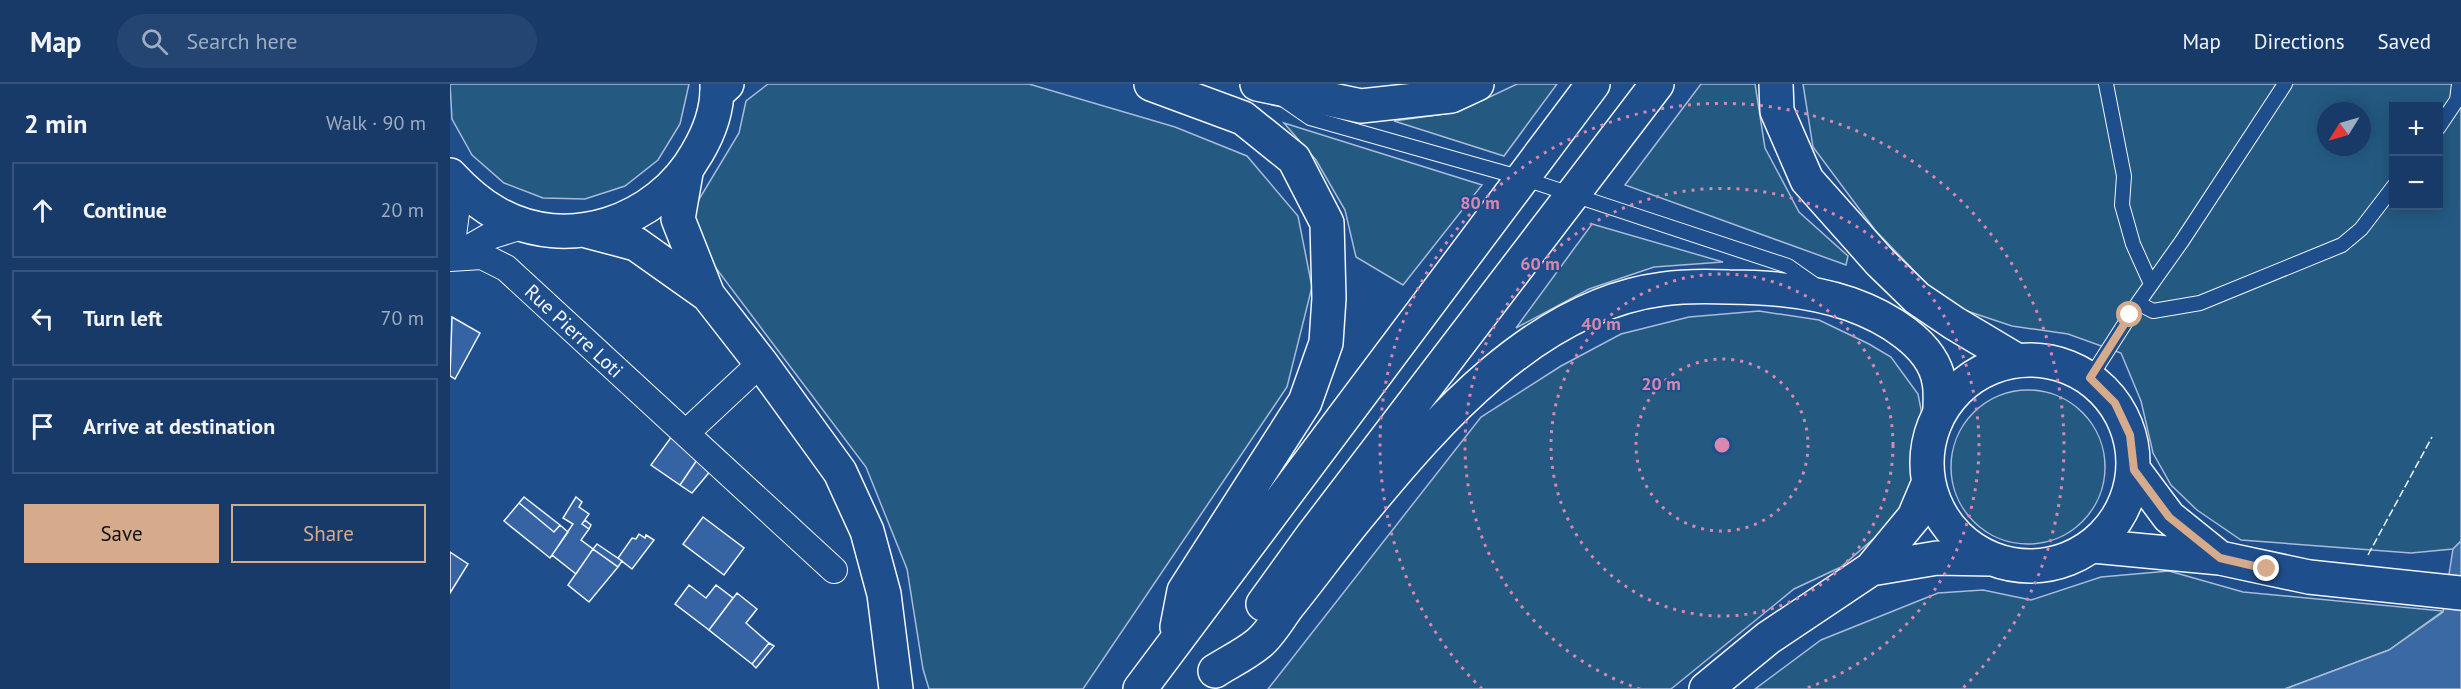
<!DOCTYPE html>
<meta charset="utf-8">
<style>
body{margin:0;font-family:"PT Sans",sans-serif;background:#244571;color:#f1f3f6}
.controls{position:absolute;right:18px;top:18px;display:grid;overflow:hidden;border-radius:0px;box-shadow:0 3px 15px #0003}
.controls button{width:54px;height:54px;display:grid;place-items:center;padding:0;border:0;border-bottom:2px solid #36547d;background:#173a69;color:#f1f3f6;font:30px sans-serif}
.compass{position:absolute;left:1867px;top:18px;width:54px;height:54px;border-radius:50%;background:#173a69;box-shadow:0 3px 15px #0003;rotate:233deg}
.stop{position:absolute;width:18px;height:18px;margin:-14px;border:4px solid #d6ab8b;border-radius:50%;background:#fff}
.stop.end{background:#d6ab8b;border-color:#fff;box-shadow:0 2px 6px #0008}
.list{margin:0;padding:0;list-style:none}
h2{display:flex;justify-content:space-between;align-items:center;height:78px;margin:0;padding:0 24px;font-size:26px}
h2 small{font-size:20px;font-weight:400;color:#9eadc0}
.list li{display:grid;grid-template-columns:39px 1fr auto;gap:18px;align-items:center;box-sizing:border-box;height:96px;margin:0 12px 12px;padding:0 12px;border:2px solid #36547d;border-radius:0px}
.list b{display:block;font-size:22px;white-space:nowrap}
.list em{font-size:20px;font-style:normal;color:#9eadc0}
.actions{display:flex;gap:12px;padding:18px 24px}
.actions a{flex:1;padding:14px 0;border:2px solid #d6ab8b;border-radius:0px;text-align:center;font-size:21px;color:#d6ab8b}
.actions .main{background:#d6ab8b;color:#111}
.icon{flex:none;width:33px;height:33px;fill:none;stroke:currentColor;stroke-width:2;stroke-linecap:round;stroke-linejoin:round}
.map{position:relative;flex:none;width:2011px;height:605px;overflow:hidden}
header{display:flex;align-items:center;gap:36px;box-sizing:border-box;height:84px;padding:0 30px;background:#173a69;border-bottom:2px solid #36547d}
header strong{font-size:28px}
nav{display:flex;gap:33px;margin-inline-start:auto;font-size:21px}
.search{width:420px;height:54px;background:#244571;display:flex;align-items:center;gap:15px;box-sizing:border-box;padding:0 21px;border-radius:33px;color:#9eadc0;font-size:22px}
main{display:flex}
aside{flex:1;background:#173a69}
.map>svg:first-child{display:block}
</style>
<header>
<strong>Map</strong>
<div class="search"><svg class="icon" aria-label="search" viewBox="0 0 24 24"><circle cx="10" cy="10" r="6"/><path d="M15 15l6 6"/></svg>Search here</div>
<nav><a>Map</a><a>Directions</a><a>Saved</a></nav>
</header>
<main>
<aside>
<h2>2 min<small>Walk · 90 m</small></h2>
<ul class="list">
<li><svg class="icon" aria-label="ahead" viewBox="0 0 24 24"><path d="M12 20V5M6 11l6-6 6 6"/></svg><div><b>Continue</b></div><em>20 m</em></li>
<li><svg class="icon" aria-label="left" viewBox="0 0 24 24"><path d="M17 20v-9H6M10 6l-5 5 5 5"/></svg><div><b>Turn left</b></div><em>70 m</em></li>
<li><svg class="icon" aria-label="arrive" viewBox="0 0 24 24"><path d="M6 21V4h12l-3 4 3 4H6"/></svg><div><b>Arrive at destination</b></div></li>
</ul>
<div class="actions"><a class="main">Save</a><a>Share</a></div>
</aside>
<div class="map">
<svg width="2011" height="605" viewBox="0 0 2011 605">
<rect width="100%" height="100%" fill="#1f4e8c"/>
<path fill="#245a82" stroke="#a8bbd7" stroke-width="1.5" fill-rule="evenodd" d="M0,0h239l-9,40 -22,36 -33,26 -40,13 -42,-1 -39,-15 -32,-28 -20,-36z
M318,0h261l146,43 72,29 51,60 14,71 -25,100 -204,302h-154l-6,-20 -16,-100 -41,-102 -172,-228 1,-33 44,-73 7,-32z
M1067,0h40l-53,72 -110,-35 64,-9z
M1251,0h54l10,64 34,64 49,44 -2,9 -221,-80z
M1353,0h658v457l-8,8 -42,4 -170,-13 -44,-30 -26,-25 -18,-32 -12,-52 -20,-48 -53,-19 -56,-8 -66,-22 -71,-74 -62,-83zM1944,22h44v100h-44zM1876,27h36v36h-36z
M834,39l198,62 -79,100 -47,-28 -11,-47 -29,-50z
M1142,140l131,38 -69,5 -65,22 -73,39z
M1309,227l60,9 50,24 22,13 27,37 5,25 -14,75 -13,25 -55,48 -47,22 -123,100h-403l213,-272 80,-51 60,-32 68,-17z
M1501 383a77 77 0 1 1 154 0a77 77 0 1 1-154 0Z
M1719,487l74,21 200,19 -54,39 -104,39h-530l66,-49 117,-47 45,-3 48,10 70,-23z"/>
<path fill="#3b69a3" stroke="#a8bbd7" stroke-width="1.5" d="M2011,457v148h-176l104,-39 54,-38 10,-63z"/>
<path fill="#3563a3" stroke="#f2f6ff" stroke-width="1.5" d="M2,233l28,16 -25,46 -5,-3z
M222,352l27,21 -19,28 -29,-20z
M249,373l13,12 -20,24 -12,-8z
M74,413l36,28 -6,7 -35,-29z
M126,413l6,5 -3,5 10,7 -7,10 7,5 -8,11 12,9 -17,25 -24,-19 21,-31 -10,-6z
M69,419l35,29 6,-7 8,7 -18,26 -46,-37z
M253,433l41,31 -20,27 -41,-31z
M135,436l6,5 -2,4 -7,-5z
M189,450l6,4 1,-3 8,5 -22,29 -14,-11 14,-20 4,1z
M147,460l25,17 -4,6 -25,-18z
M143,465l25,18 -29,35 -21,-17z
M0,468l18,12 -18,29z
M239,501l17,13 10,-13 17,13 -24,32 -34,-26z
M287,509l20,16 -11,14 23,20 -17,21 -43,-34z
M319,559l5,3 -18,22 -4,-4z"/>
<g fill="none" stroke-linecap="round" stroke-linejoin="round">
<defs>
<path id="lane" d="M1656,0l18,92 -2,29 11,39 18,40
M834,16l26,18 212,60 266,88 27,19
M1988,44l19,-28 2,-16
M1688,219l15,8 47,-8 142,-58 19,-16 33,-43
M1640,294l48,-75 44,-62 103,-157"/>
<path id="street" d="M5,172l35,-20 35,-11
M0,174l32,-2 24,12 328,302
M0,174l6,-45 -5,-37
M236,349l75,-70"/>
<path id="secondary" d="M236,89l-8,46 30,76 53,68 79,109 27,59 17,63 12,95
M0,91c14,15 28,28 46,38 71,41 162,9 201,-60 12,-20 21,-45 20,-69
M137,147l49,13 72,51
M1477 379a103 103 0 1 1 206 0a103 103 0 1 1-206 0Z
M1684,386l35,47 51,41
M1643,462l127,12 89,19 152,16
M1421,485l66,-11 54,1
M1256,605l62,-51 103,-69 43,-52 14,-33"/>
<path id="primary" d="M807,0l104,22 90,-10 26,-12
M1326,0l1,27 30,69 73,82 37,36 37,25 62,37"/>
<path id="highway" d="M701,0l92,34 51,41 33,64 2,75 -3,45 -21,59 -121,189 -7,36
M267,9l10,-9
M813,520l49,-68 345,-452
M765,587c14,-9 31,-17 44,-28 11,-9 20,-25 29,-37 25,-31 48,-63 73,-93 76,-93 176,-208 302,-224 21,-3 44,-3 66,-2 41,0 83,4 121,17 34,12 83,39 89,78 2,9 1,19 1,28
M690,605l453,-605"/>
</defs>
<use href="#lane" stroke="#f2f6ff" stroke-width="16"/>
<use href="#street" stroke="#f2f6ff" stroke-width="28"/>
<use href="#secondary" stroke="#f2f6ff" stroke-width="36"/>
<use href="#primary" stroke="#f2f6ff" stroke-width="36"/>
<use href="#highway" stroke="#f2f6ff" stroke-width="36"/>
<use href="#lane" stroke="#1f4e8c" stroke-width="14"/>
<use href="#street" stroke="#1f4e8c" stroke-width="26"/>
<use href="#secondary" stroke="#1f4e8c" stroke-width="33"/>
<use href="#primary" stroke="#1f4e8c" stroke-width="33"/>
<use href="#highway" stroke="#1f4e8c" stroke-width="33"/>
<path stroke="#f2f6ff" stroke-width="1.5" stroke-dasharray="8 3" stroke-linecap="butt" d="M1918,471l64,-118"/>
</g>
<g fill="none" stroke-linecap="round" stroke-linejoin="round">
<path stroke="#d6ab8b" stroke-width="8" d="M1680,231l-40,63 25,25 15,32 4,35 35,47 51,41 47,11"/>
</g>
<g fill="none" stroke="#da87ad" stroke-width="3" stroke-dasharray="3 6">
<circle cx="1272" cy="361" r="86"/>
<circle cx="1272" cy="361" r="171"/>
<path d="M1190 605A257 257 0 1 1 1354 605"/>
<path d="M1032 605A342 342 0 1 1 1512 605"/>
</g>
<g text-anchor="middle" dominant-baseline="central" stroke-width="4.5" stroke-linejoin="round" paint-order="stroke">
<g font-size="20" fill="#f2f6ff" stroke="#1f4e8c">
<text transform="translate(124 247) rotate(43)">Rue Pierre Loti</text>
</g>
</g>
<circle cx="1272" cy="361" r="9" fill="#da87ad" stroke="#1f4e8c" stroke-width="3"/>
<g font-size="18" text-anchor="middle" font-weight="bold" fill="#da87ad" stroke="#1f4e8c" stroke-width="4.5" stroke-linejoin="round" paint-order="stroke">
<text x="1030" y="125">80 m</text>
<text x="1090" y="186">60 m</text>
<text x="1151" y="246">40 m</text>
<text x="1211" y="306">20 m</text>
</g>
</svg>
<div class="controls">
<button>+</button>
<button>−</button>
</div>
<svg class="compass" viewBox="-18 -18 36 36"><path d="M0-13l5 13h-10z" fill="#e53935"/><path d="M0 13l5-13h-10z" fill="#9eadc0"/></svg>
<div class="stop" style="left:1680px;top:231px"></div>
<div class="stop end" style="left:1817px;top:485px"></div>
</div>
</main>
